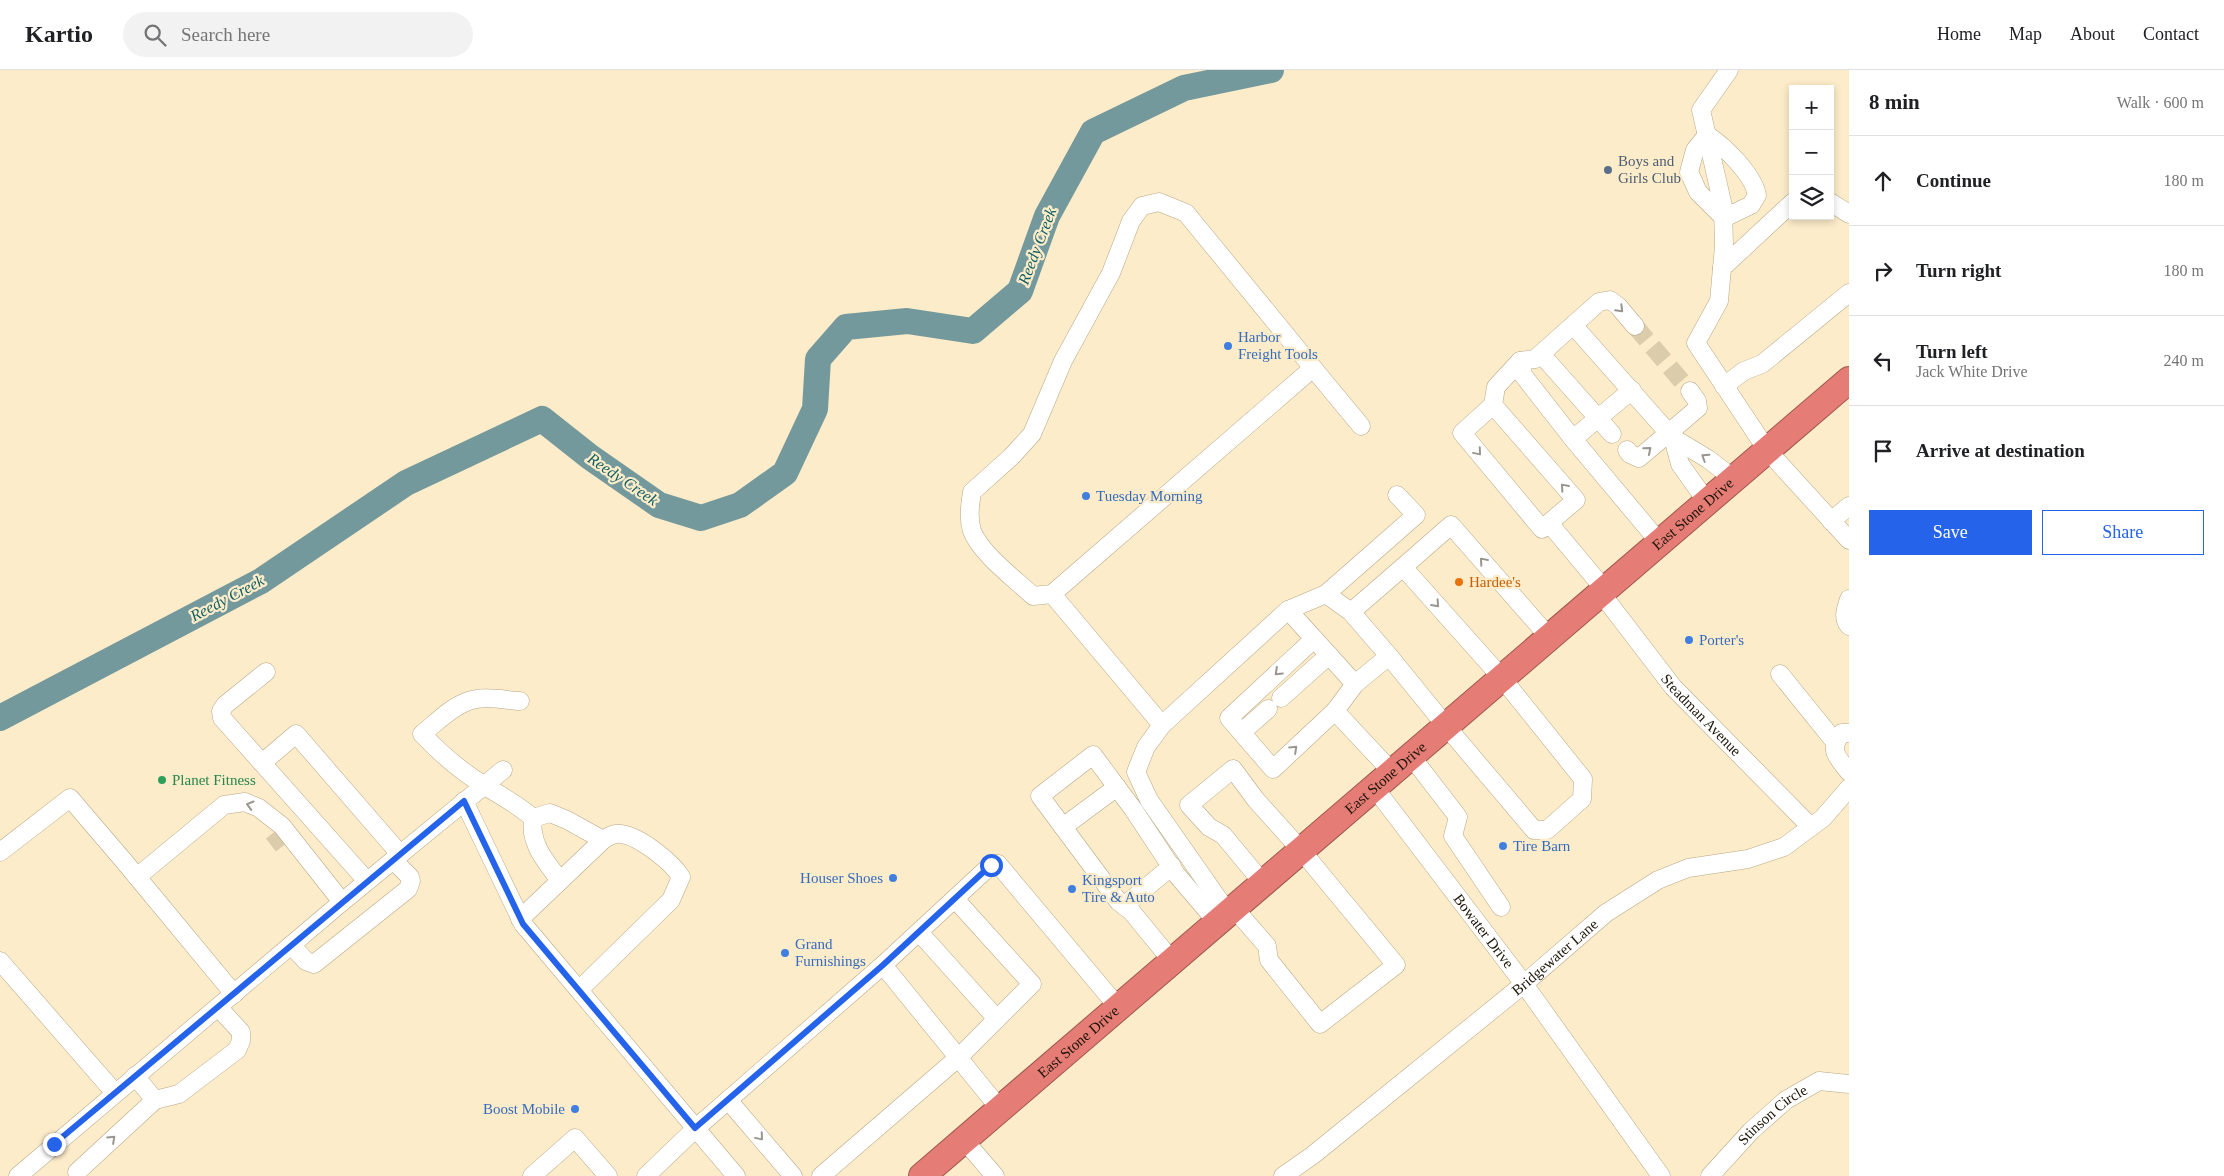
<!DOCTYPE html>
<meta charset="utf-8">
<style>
body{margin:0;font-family:Georgia,serif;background:#f2f2f2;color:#202124}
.controls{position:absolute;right:15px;top:15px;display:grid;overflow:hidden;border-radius:0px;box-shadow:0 2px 8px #0003}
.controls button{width:45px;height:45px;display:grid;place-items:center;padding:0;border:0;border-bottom:1px solid #e0e0e0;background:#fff;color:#202124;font:25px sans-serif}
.stop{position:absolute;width:15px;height:15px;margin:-11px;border:4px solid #2563eb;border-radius:50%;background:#fff}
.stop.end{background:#2563eb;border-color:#fff;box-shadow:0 1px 5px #0008}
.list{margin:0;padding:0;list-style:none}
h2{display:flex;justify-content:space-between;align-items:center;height:65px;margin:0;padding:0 20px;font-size:21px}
h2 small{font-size:16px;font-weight:400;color:#757577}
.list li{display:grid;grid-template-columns:32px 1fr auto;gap:15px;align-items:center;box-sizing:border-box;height:90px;padding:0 20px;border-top:1px solid #e0e0e0}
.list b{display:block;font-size:19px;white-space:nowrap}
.list p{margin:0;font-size:16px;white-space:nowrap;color:#757577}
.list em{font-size:16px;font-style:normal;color:#757577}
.actions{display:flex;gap:10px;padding:15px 20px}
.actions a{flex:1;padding:11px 0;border:1px solid #2563eb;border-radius:0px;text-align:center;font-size:18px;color:#2563eb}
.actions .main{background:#2563eb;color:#fff}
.icon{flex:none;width:28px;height:28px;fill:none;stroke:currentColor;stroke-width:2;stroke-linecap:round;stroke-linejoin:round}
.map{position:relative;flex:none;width:1849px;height:1106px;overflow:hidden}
header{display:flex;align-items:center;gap:30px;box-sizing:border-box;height:70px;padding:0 25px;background:#fff;border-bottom:1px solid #e0e0e0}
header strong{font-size:24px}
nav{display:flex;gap:28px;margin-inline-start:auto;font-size:18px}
.search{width:350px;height:45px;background:#f2f2f2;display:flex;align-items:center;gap:12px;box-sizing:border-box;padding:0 18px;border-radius:28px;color:#757577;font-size:19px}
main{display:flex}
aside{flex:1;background:#fff}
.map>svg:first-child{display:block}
</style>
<header>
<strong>Kartio</strong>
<div class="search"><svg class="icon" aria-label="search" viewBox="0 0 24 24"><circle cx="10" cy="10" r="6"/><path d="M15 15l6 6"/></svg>Search here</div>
<nav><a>Home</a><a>Map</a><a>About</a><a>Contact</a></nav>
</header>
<main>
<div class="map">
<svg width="1849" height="1106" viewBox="0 0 1849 1106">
<rect width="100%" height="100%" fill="#fdecc9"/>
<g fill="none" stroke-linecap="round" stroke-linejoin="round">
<path stroke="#74999c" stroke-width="26" d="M0,648l261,-137 145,-98 136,-64 48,38 69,48 42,13 39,-13 45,-32 30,-64 3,-50 28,-32 61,-6 66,10 47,-40 27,-75 46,-84 91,-44 87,-18"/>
<path stroke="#dbccac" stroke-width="18" stroke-dasharray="18 9" stroke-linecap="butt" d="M1635,256l55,65
M273,763l10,13"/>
<defs>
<g id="minor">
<path d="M1729,0l-28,40 22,96 1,40 -5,55 -23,42 71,107 82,90"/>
<path d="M1707,65c17,11 46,39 50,60l-6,10 -27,13 -26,-26 -9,-20 6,-22z"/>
<path d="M1159,132l27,11 127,155 -261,226 -19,2c-18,-17 -52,-42 -61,-65 -4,-13 -2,-26 0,-39l40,-36 20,-22 31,-73 48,-88 20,-52 11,-15z"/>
<path d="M1830,132l19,12"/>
<path d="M1722,198l71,-66"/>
<path d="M1573,255l100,113 35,21 26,20"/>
<path d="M1541,284l71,80"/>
<path d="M1520,291l3,14 50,64 87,104"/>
<path d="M1313,298l48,58"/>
<path d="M1724,316l20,-15 18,-7 87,-71"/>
<path d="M1493,335l83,95 -34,29 -80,-96 31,-28 3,-18 24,-26 15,-2 64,-57 11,-2 8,6 17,20"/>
<path d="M1673,368l7,26 27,38"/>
<path d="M1573,369l59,-49"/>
<path d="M1627,380l3,4 9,4 59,-50 -1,-7 -7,-10"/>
<path d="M1831,451l18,-15"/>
<path d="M1549,453l56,67"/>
<path id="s1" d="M1601,523l72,94 138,140"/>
<path d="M1052,524l110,131 126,-115 38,-16"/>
<path d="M1849,529c-3,10 -7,18 0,27"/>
<path d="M1288,540l67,74"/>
<path d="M1351,542l52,-45"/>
<path d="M1314,569l-85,79 44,51 62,-58"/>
<path d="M1389,586l-38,-44 -25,-18 90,-79 -19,-20"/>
<path d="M266,602l-41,33 -4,6 1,7 145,163"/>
<path d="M1780,604l55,68"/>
<path d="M1281,628l48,-43"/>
<path d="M520,631c-17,-1 -38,-6 -54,1 -16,6 -30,21 -44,32 19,20 40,38 63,52 17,10 33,19 48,32l17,-5 17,7 36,20"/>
<path d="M1162,655l-16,22 -10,25 13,28 79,113"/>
<path d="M1242,662l26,-23"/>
<path d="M1849,663h-7c-14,17 -5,24 7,39"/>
<path d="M1411,686l47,61 -5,19 48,71"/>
<path d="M262,693l34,-29 104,120"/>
<path d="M1392,702l-57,-61 20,-27 34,-28 57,70 88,104h13l35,-31 1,-20 -81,-101 -99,-111 48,-42 98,112"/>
<path id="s2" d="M1374,717l150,197 137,192"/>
<path d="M464,731l59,123 213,252"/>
<path d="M533,748c-4,26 13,43 27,63"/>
<path d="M1063,757l54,-40"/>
<path d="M0,782l70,-54 53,62 111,134"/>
<path d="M137,807l87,-72 21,-3 14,6 23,18 60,76"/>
<path d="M1124,836l48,-40"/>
<path d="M1234,838l33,38 2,14 51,64 76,-59 -95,-115 -45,-50 -23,-31 -44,36 20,22 14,8 40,48"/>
<path d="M520,849l83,-79c6,-4 11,-7 18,-6 18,2 51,28 60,43l-10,23 -92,90"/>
<path d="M919,862l78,87"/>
<path d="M291,875l15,16 8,3 94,-75 3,-8 -1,-4 -17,-17"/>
<path d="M0,891l115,132"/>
<path d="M1172,891l-41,-50 -13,-10 -78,-105 53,-41 40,54 43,65 41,48"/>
<path d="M135,1006l20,24"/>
<path d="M728,1030l65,76"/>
<path d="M1000,1039l-117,-144 108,-100 7,-1 120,143"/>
<path d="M964,1070l31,36"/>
<path d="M77,1102l78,-72 24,-6 58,-44 4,-9v-9l-23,-25"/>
<path d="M18,1106l324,-274 161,-132"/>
<path d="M532,1106l43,-38 33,38"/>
<path d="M646,1106l49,-47 188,-164"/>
<path d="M821,1106l138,-119 73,-73 -77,-85"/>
<path id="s3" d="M1283,1106l30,-21 211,-171 82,-71 52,-33 30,-12 60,-9 36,-12 39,-29 26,-30"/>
<path id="s4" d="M1710,1106l41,-45 35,-31 33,-19 30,3"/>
</g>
<g id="highway">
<path id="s5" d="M922,1106l927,-796"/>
</g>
</defs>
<use href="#minor" stroke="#b6a785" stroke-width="19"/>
<use href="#highway" stroke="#9f584f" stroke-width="28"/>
<use href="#minor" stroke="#fff" stroke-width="18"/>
<use href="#highway" stroke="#e57c75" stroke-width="26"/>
</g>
<defs><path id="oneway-chevron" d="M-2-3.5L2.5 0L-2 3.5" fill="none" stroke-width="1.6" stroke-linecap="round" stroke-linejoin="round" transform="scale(1.25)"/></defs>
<g stroke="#999690">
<use href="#oneway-chevron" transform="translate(1620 239) rotate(45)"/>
<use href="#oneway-chevron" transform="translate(1648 380) rotate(-40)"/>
<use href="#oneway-chevron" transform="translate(1478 382) rotate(50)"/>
<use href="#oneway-chevron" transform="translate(1705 387) rotate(-147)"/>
<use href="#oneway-chevron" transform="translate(1564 417) rotate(-131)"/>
<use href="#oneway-chevron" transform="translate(1483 491) rotate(-131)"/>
<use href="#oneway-chevron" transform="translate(1436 534) rotate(48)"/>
<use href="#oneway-chevron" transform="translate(1278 602) rotate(137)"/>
<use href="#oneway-chevron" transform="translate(1294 679) rotate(-43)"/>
<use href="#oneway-chevron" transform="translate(250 735) rotate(-164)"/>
<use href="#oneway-chevron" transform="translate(760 1067) rotate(50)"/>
<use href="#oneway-chevron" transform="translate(112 1069) rotate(-43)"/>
</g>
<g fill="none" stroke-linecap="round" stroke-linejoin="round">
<path stroke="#2563eb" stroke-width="6" d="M54,1074l410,-343 59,123 172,204 188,-163 108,-100"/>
</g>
<circle fill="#5c6f8a" stroke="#fdecc9" stroke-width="2" cx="1608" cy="100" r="5"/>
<g fill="#3f7fe0" stroke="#fdecc9" stroke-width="2">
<circle cx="1228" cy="276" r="5"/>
<circle cx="1086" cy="426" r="5"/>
<circle cx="1689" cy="570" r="5"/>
<circle cx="1503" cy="776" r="5"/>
<circle cx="893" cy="808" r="5"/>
<circle cx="1072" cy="819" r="5"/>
<circle cx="785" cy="883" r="5"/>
<circle cx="575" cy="1039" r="5"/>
</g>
<circle fill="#e8710a" stroke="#fdecc9" stroke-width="2" cx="1459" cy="512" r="5"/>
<circle fill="#2e9e5b" stroke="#fdecc9" stroke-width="2" cx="162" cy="710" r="5"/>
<g text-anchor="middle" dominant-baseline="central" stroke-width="4.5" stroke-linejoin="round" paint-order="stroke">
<g font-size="15" fill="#4e5e75" stroke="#fdecc9" text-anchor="start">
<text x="1618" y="91">Boys and<tspan x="1618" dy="17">Girls Club</tspan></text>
</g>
<g font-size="15" fill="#366cbe" stroke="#fdecc9" text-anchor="start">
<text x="1238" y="267">Harbor<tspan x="1238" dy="17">Freight Tools</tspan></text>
<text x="1096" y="426">Tuesday Morning</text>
<text x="1699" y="570">Porter's</text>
<text x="1513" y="776">Tire Barn</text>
<text x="883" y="808" text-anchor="end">Houser Shoes</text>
<text x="1082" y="810">Kingsport<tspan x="1082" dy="17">Tire &amp; Auto</tspan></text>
<text x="795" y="874">Grand<tspan x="795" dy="17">Furnishings</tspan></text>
<text x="565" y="1039" text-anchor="end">Boost Mobile</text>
</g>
<g font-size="15" fill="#1c1609" stroke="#fdecc9">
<text stroke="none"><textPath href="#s5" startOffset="1016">East Stone Drive</textPath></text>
<text stroke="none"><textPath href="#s1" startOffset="158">Steadman Avenue</textPath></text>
<text stroke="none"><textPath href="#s5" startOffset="611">East Stone Drive</textPath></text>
<text stroke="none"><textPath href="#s2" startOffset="181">Bowater Drive</textPath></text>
<text stroke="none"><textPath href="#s3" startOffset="349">Bridgewater Lane</textPath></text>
<text stroke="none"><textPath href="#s5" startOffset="206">East Stone Drive</textPath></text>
<text stroke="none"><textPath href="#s4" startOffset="88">Stinson Circle</textPath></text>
</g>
<g font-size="15" fill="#c56008" stroke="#fdecc9" text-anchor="start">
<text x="1469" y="512">Hardee's</text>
</g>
<g font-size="15" fill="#27864d" stroke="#fdecc9" text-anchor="start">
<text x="172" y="710">Planet Fitness</text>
</g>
<g font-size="16" font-style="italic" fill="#105e65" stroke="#fdecc9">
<text transform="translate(1037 176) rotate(-69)">Reedy Creek</text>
<text transform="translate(623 409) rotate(34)">Reedy Creek</text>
<text transform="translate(227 528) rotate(-28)">Reedy Creek</text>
</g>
</g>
</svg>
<div class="controls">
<button>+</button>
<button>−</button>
<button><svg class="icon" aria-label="layers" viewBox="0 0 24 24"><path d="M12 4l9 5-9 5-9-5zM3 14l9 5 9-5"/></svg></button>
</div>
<div class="stop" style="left:991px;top:795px"></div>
<div class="stop end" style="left:54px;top:1074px"></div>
</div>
<aside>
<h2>8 min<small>Walk · 600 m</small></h2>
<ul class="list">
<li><svg class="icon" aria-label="ahead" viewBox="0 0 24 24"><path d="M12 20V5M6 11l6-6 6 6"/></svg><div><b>Continue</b></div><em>180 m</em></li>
<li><svg class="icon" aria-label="right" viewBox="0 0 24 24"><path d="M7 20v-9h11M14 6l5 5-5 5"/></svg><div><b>Turn right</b></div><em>180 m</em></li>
<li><svg class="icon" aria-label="left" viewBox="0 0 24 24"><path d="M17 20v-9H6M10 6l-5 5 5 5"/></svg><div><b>Turn left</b><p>Jack White Drive</p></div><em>240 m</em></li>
<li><svg class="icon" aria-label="arrive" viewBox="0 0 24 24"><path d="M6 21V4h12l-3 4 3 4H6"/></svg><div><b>Arrive at destination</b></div></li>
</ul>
<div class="actions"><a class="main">Save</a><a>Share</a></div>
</aside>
</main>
